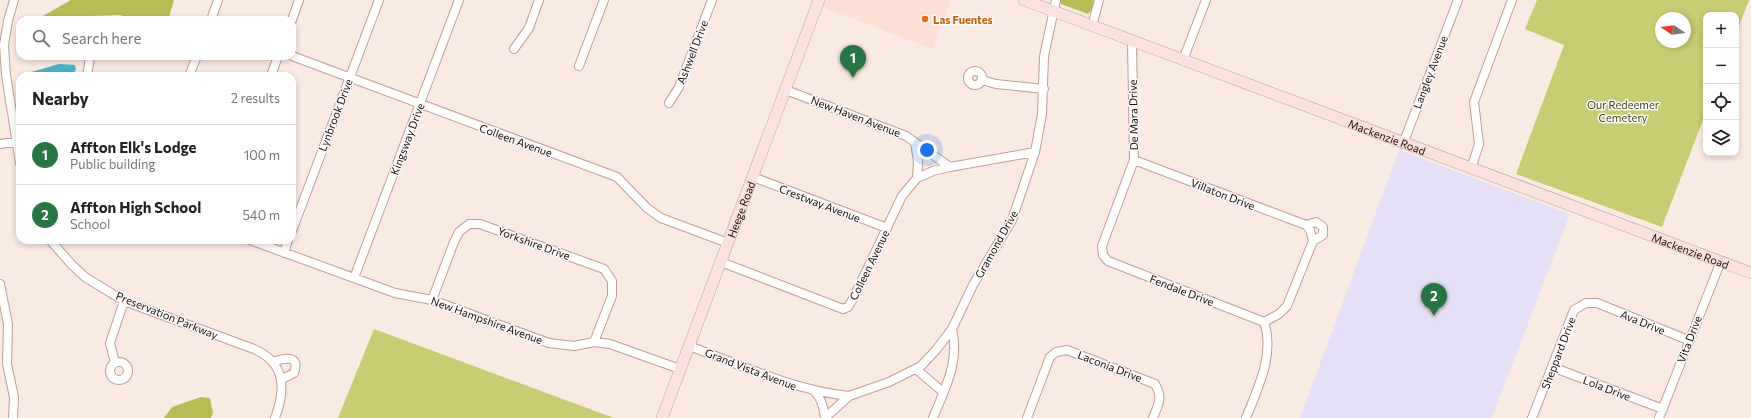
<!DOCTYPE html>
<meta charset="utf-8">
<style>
body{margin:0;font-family:Commissioner,sans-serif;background:#f2f2f2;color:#222}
.controls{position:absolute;right:12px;top:12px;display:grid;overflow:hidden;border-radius:8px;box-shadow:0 2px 6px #0003}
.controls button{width:36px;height:36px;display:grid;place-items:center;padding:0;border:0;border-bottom:1px solid #e0e0e0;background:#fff;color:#222;font:20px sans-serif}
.compass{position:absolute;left:1655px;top:12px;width:36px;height:36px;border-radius:50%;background:#fff;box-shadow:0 2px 6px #0003;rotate:283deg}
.you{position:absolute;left:927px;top:150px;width:14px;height:14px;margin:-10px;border:3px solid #fff;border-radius:50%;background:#1a73e8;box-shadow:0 0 0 6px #1a73e833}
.badge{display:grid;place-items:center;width:26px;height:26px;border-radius:50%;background:#287543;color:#fff;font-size:13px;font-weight:700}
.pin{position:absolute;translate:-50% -33px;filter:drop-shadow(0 1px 2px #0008)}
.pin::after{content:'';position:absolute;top:21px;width:14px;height:12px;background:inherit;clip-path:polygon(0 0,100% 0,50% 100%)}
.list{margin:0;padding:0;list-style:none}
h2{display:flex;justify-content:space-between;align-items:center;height:52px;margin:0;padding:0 16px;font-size:17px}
h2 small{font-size:13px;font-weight:400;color:#767676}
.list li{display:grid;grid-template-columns:26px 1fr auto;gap:12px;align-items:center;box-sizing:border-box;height:60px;padding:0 16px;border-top:1px solid #e0e0e0}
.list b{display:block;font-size:15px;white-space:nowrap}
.list p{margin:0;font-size:13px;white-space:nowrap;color:#767676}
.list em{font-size:13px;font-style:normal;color:#767676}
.icon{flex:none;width:22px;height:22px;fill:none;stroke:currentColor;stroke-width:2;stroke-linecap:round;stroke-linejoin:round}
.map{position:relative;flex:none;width:1751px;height:418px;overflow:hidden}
.search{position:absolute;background:#fff;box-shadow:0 2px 6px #0003;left:16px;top:16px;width:280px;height:44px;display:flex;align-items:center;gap:10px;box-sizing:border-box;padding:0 14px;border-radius:12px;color:#767676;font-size:15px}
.panel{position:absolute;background:#fff;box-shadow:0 2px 6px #0003;left:16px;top:72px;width:280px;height:172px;border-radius:12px}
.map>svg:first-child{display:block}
</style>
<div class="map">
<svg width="1751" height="418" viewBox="0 0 1751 418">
<rect width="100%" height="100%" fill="#faeae4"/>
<path fill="#fcdfd5" d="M825,0h126l-18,49 -111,-42z"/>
<path fill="#e6e0f6" d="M1399,150l171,64 -78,204h-192z"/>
<path fill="#c8cc72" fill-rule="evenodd" d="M1537,0h212l-13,34v-19h-30v97l-44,115 -146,-53 48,-129 -39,-16zM1661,18h24v24h-24z
M374,329l240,89h-276z"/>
<path fill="#b9bc54" d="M71,0h103l-6,20h-35l-13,-5 -30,1 -5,4h-49z
M1059,0h35l-3,11 -3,3 -27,-10z
M201,397l9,1 3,15 -2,5h-47l8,-11z"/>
<path fill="#48b4ca" d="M59,64l16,1 1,4 -3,7h-46l1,-3z"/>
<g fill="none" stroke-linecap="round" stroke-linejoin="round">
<defs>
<path id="street" d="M14,0l-6,21 -4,24 2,30 14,88
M211,20l7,-20
M292,20l7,-20
M1092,26l7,-26
M1132,41l2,119 -32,86 1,9 5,6 156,61
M514,49l15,-21 10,-28
M292,56l325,121 30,31 14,10 67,25
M1183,60l23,-60
M579,66l25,-66
M968 78a7 7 0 1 1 14 0a7 7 0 1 1-14 0Z
M87,76l3,-19
M189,76l8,-20
M271,76l7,-20
M982,80l14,4 48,5
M786,90l120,46 44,31
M669,103l10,-16 33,-87
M915,142l3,20 -1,16
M0,144l20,-3
M1403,144l55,-144
M1134,160l172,65 4,5 3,11 -26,65 -8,8 -15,8
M1471,169l8,-25 -5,-42 38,-102
M753,177l134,51
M1306,225l10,-3 7,5v8l-10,6
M292,231l87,-231
M50,240l22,25 13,12 39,24 130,48c32,14 32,40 21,69
M250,240l145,53 37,7 117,43 25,3 20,-4 16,2 70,25
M284,253l4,-13
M721,262l122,47 5,-2 6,-10 48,-101 15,-18 16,-7 17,-4 85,-15
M354,278l105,-278
M0,284l8,40 -1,40 7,33 -1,21
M432,300l22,-58 5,-10 10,-8h11l124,45 8,12v15l-18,46
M689,346c52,19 104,44 160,50
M273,362c10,-4 28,-8 21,11l-12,6
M110 371a9 9 0 1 1 18 0a9 9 0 1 1-18 0Z
M115,363l-5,-20 14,-42
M1552,367l111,42
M916,369l27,23
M814,391c8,7 10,17 11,27
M825,418l24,-22 40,-14 32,-16 15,-16 16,-21 21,-44 39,-65 23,-68 7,-38 2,-58 12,-56
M933,418c12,-30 27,-56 19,-89
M1027,418l23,-61 6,-5 11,-2 88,34c8,14 4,19 -2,34
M1246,418c12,-30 29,-64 18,-96
M1532,418l42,-108 12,-7h11l91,37
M1659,418l62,-157"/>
<g id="secondary">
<path id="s1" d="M1024,0l727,273"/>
<path id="s2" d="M662,418l157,-418"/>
</g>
</defs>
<use href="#street" stroke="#c29e90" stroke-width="10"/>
<use href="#secondary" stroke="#c29e90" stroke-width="12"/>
<use href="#street" stroke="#fff" stroke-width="8"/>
<use href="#secondary" stroke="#fce2de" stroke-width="11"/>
</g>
<circle fill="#e8710a" stroke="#fbfbfb" stroke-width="1.5" cx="925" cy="19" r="4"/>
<g text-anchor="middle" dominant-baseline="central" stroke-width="3" stroke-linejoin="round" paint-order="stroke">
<g font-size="11" font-weight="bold" fill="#c56008" stroke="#fbfbfb" text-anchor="start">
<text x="933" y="19">Las Fuentes</text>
</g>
<g font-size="11" fill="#190c08" stroke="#fbfbfb">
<text transform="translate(692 52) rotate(-69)">Ashwell Drive</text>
<text transform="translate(1430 72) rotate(-69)">Langley Avenue</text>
<text transform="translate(335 115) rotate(-69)">Lynbrook Drive</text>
<text transform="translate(1133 115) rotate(-91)">De Mara Drive</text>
<text transform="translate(856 116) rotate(21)">New Haven Avenue</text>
<text stroke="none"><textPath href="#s1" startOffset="388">Mackenzie Road</textPath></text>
<text transform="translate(407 139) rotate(-69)">Kingsway Drive</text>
<text transform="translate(516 140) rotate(20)">Colleen Avenue</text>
<text transform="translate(1223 194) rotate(21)">Villaton Drive</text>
<text transform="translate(820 203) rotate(21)">Crestway Avenue</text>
<text stroke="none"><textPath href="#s2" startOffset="223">Heege Road</textPath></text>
<text transform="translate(534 243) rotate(20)">Yorkshire Drive</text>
<text transform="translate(996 244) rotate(-61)">Gramond Drive</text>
<text stroke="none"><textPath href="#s1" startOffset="712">Mackenzie Road</textPath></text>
<text transform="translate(869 265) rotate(-64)">Colleen Avenue</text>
<text transform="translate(1182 290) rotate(21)">Fendale Drive</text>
<text transform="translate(167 315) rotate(22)">Preservation Parkway</text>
<text transform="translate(487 320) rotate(20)">New Hampshire Avenue</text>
<text transform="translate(1643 322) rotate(22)">Ava Drive</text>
<text transform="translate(1689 339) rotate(-69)">Vita Drive</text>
<text transform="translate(1558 353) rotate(-69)">Sheppard Drive</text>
<text transform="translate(1110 366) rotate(21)">Laconia Drive</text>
<text transform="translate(751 369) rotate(21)">Grand Vista Avenue</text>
<text transform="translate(1607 388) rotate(21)">Lola Drive</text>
</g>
<g font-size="11" fill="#434519" stroke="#fbfbfb">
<text x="1623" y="104">Our Redeemer<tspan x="1623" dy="13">Cemetery</tspan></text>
</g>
</g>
</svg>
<div class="controls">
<button>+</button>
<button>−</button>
<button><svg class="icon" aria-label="locate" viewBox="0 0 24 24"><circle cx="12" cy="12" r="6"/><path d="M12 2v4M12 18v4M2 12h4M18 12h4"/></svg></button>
<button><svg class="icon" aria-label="layers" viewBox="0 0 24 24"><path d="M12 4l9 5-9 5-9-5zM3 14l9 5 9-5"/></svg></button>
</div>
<svg class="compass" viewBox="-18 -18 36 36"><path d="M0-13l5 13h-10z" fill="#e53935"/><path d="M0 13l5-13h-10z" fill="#767676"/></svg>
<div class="you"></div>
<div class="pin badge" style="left:853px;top:78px">1</div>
<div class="pin badge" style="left:1434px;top:316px">2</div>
<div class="search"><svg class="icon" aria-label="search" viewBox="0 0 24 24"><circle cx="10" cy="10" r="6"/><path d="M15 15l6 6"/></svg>Search here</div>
<section class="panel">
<h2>Nearby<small>2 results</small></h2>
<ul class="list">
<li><span class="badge">1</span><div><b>Affton Elk's Lodge</b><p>Public building</p></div><em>100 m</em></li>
<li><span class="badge">2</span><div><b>Affton High School</b><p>School</p></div><em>540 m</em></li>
</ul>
</section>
</div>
